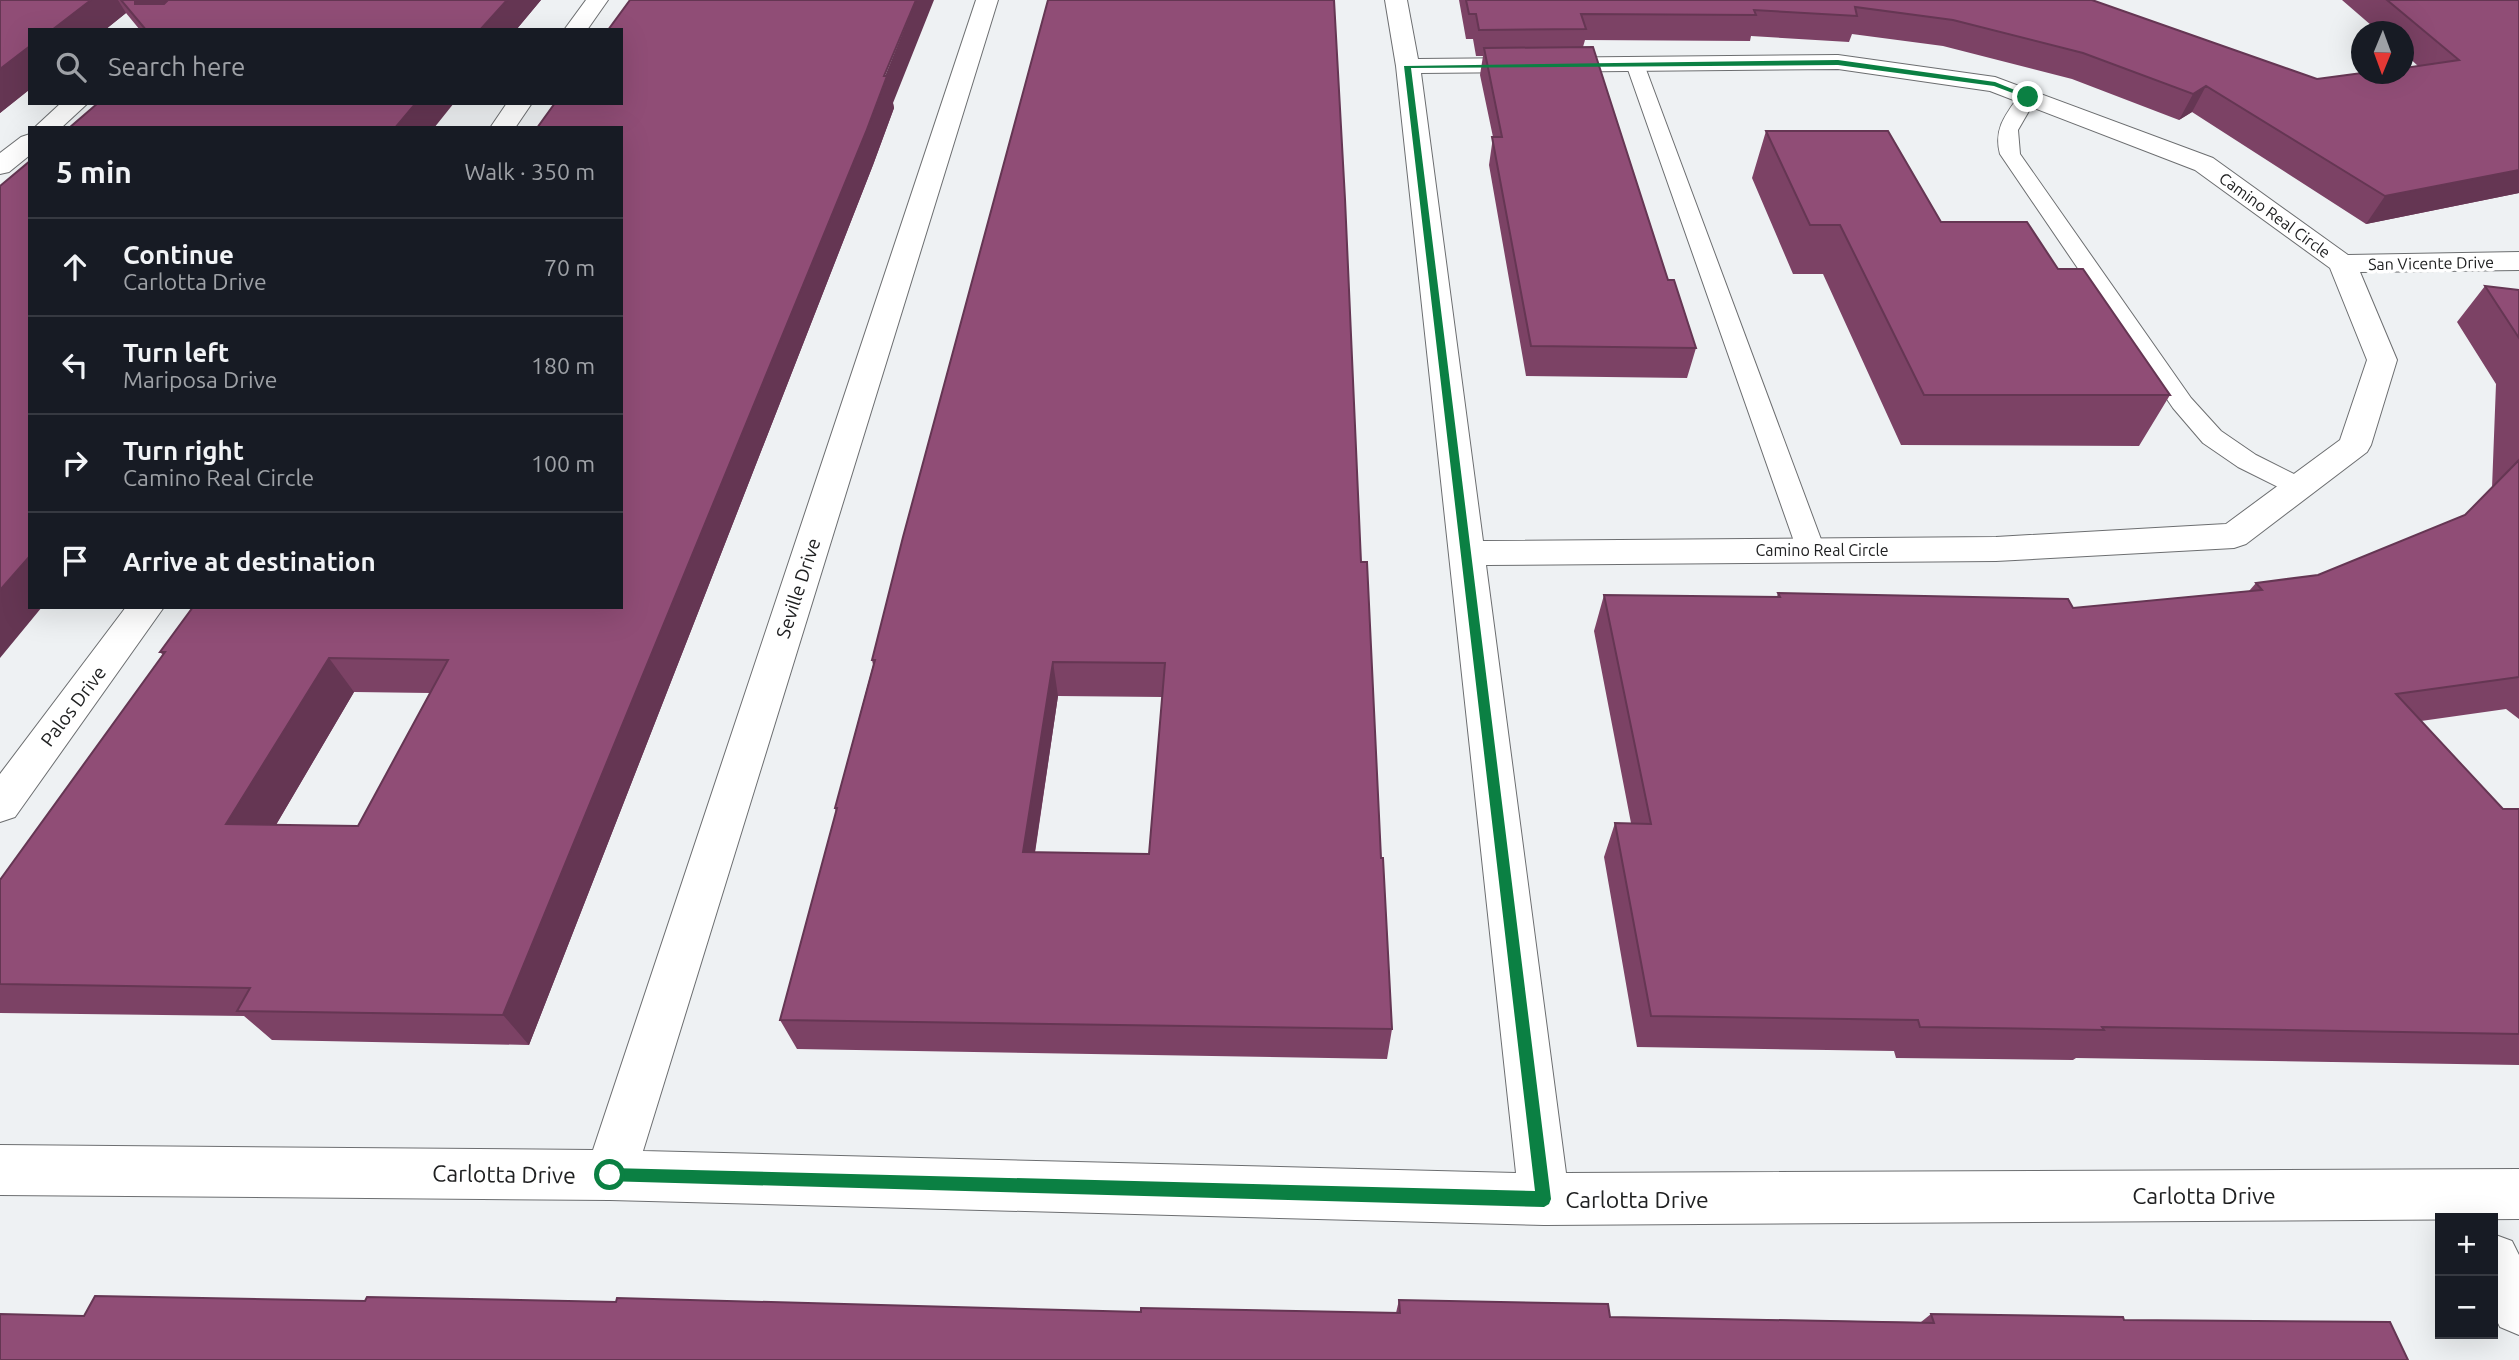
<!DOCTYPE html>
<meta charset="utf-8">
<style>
body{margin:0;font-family:Ubuntu,sans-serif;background:#242831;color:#f1f3f6}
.controls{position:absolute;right:21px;bottom:21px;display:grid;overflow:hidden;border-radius:0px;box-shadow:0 7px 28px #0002}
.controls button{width:63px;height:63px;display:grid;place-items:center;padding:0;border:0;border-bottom:2px solid #363941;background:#171b24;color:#f1f3f6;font:35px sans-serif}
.compass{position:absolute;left:2351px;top:21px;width:63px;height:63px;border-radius:50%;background:#171b24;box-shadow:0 7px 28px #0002;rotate:181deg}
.stop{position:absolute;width:21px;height:21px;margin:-16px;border:5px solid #0b8043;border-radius:50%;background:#fff}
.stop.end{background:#0b8043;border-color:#fff;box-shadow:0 2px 7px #0008}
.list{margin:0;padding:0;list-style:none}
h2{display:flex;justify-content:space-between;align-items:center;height:91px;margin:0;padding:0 28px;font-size:30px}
h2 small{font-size:23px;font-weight:400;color:#9ea1a6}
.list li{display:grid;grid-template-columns:46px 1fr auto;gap:21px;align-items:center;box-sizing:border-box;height:98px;padding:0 28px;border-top:2px solid #363941}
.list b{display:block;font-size:26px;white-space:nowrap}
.list p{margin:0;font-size:23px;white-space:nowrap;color:#9ea1a6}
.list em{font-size:23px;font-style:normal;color:#9ea1a6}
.icon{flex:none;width:38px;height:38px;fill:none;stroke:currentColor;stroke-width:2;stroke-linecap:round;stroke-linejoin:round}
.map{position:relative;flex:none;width:2519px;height:1360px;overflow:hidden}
.search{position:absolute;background:#171b24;box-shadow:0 7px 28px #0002;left:28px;top:28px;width:595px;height:77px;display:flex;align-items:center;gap:18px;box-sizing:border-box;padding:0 24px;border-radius:0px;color:#9ea1a6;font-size:26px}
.panel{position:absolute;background:#171b24;box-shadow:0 7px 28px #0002;left:28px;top:126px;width:595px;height:483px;border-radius:0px}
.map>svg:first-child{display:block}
</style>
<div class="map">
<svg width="2519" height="1360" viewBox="0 0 2519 1360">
<rect width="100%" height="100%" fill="#eef1f3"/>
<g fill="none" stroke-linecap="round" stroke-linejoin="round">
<defs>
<path id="service" d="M1635,59l9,5 181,486 -4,7 -10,2 -10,-2 -4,-7 -171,-486z
M2028,91l9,6 -19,33 2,24 171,244 30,33 35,24 52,26 4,6 -4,6 -9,3 -9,-3 -52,-26 -35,-24 -30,-35 -173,-254c-7,-26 7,-41 21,-61z"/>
<path id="minor" d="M586,0h22l-21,30h-23z
M976,0h22l-355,1151 873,22 -120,-1107 -11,-66h22l11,59 420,-4 157,22 218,81 135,97 171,-3v18l-159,2 37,88 -26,85 -4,7 -121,92 -12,4 -238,13 -510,4 80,608 953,-4v50l-975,6 -934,-25 -610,-5v-50l593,5zM1838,69l152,22 205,79 135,98 37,92 -27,80 -114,84 -230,13 -513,4 -62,-468z
M61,103h27l-27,25h-27z
M507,103h25l-17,25h-25z
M30,134v21l-21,17 -9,2v-21l21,-16z
M126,607h38l-149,210 -15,5v-48z
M2493,1234l19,7 7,14v80l-19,-8 -7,-14z"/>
</defs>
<use href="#service" stroke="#6c6e70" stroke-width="2"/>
<use href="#minor" stroke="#6c6e70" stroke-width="2"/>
<use href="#service" fill="#fff" fill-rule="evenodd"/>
<use href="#minor" fill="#fff" fill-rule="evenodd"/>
</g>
<path fill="#7c4265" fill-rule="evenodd" d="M0,0h541l-25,30h-376l-14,-17 -126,100z
M1459,0h633l225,79 101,-13 -14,-13v-21h-25l-37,-32h177v193l-153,31 -174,-112 -13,8 -107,-41 -129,-33 -91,-12 -3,8 -98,-6 -1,5 -165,-1 -2,7 85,233 28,68 -9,30 -161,-2 -37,-211 4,-28 -13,-62 3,-19h-7l-3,-17h-7z
M893,103l1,5 -21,57 -344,880 -257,-5 -28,-24 -244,-3v-133l163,-225 -3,-3zM354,692l76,1 -72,133 -82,-1z
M1766,131l175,91 117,47 112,126 -31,51 -238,-1 -78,-171h-30l-41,-96z
M2485,286l34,4v429l-13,-10 -85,12 82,88h16v256l-443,-7 -3,2 -177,-2 -2,-7 -257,-4 -33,-190 11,-34h16l-37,-192 10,-36 173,2 1,-4 295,15 176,-17 7,-8 62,-8 147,-60 27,-27 4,-104 -39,-62z
M1361,562l31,467 -5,30 -590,-10 -17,-29 56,-208 -1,-4 38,-143 -1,-5zM1058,696l104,1 -13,157 -114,-1z
M1399,1300l211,17 311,5 10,-8 193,6 284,40 -2324,-44 281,-15 776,11 255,1z"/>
<path fill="#653653" d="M91,0h27l8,13 -21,17h-53z
M135,0h49l-33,28 -16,-24z
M507,0h34l-25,30h-36z
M916,0h18l-41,103 1,5 -21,57 -344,880 -26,-30z
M30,46v43l-30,24v-44z
M2206,86l-14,26 -13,8 14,-26z
M416,103h38l-20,25h-39z
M2519,170v23l-153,31 19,-28z
M30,556v51h12l-42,51v-68z
M329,658l25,34 -97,165 -31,-33z
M1053,662l5,34 -28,188 -7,-32z"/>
<path fill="#904d76" stroke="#653653" stroke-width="2" fill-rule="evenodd" d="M0,0h91l-39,30h-22v16l-30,23z
M121,0h14v4h29l4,-4h339l-27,30h-334z
M630,0h286l-32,76h3l-21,56 -363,883 -266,-4 13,-23 -250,-4v-104l165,-228h-5l33,-45h428v-479h-84l18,-25h66v-73h-13zM329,658l119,2 -90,166 -132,-2z
M1048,0h286l11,199 16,363h6l14,296h2l9,171 -612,-9 57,-212h-2l40,-148h-3l31,-123zM1053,662l112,1 -16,191 -126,-2z
M1466,0h626l225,79 45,-6 42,1v-6l55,-8 -72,-60h132v170l-134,26 -179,-110 -13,8 -110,-41 -130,-33 -98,-13 2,9 -103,-6 2,5 -175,-1 5,15 -107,1 -3,-16h-7z
M1593,47l75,233h6l22,68 -165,-2 -39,-209h10l-18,-89z
M98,103h318l-21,25h-326z
M1766,131h122l53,91h86l31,47h25l87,126h-246l-84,-170h-30z
M30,161v395l-30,34v-404z
M2485,286l34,4v48z
M2519,460v217l-123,17 107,115h16v225l-417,-7 2,3 -184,-3 -2,-7 -267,-4 -36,-193 36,1 -47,-229 176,2 -2,-4 290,6 5,9 189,-18 -6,-7 62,-8 147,-60z
M95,1296l270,5 2,-4 249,5 1,-4 524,14v-4l259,5 -1,-13 209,4 2,13 324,6 -3,-9 192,3 1,3 266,2 18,38h-2408v-46l84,2z"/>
<path fill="#0b8043" d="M1838,60l157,22 37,15 -6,1 -32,-12 -156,-21 -427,3 140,1131 -2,5 -5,3 -940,-26 -2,-6 2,-5 6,-2 925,23 -131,-1125z"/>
<g text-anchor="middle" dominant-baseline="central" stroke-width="7" stroke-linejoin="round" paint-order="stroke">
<g font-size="16" fill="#202122" stroke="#fff">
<text transform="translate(2275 215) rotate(36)">Camino Real Circle</text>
<text transform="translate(2431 263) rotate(-1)">San Vicente Drive</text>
<text x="1822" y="550">Camino Real Circle</text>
</g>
<g font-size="19" fill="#202122" stroke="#fff">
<text transform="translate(798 588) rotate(-72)">Seville Drive</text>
<text transform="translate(73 706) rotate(-53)">Palos Drive</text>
</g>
<g font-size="23" fill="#202122" stroke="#fff">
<text transform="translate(504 1174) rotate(1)">Carlotta Drive</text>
<text x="2204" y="1195">Carlotta Drive</text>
<text x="1637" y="1199">Carlotta Drive</text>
</g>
</g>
</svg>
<div class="controls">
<button>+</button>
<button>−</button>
</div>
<svg class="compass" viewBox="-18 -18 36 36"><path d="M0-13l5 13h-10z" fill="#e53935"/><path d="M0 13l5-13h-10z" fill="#9ea1a6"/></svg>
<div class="stop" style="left:610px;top:1175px"></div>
<div class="stop end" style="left:2028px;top:97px"></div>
<div class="search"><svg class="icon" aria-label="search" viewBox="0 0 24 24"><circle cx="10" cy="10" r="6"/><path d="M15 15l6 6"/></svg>Search here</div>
<section class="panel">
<h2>5 min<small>Walk · 350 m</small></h2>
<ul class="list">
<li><svg class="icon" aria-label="ahead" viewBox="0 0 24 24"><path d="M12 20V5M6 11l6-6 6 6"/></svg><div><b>Continue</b><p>Carlotta Drive</p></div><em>70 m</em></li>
<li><svg class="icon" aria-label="left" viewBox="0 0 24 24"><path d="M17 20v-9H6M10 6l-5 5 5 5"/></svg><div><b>Turn left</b><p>Mariposa Drive</p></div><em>180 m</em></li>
<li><svg class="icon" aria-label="right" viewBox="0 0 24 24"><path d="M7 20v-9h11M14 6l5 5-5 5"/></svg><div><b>Turn right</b><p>Camino Real Circle</p></div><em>100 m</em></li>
<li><svg class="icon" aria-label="arrive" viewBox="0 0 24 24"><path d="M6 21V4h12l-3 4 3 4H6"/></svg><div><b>Arrive at destination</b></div></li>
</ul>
</section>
</div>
